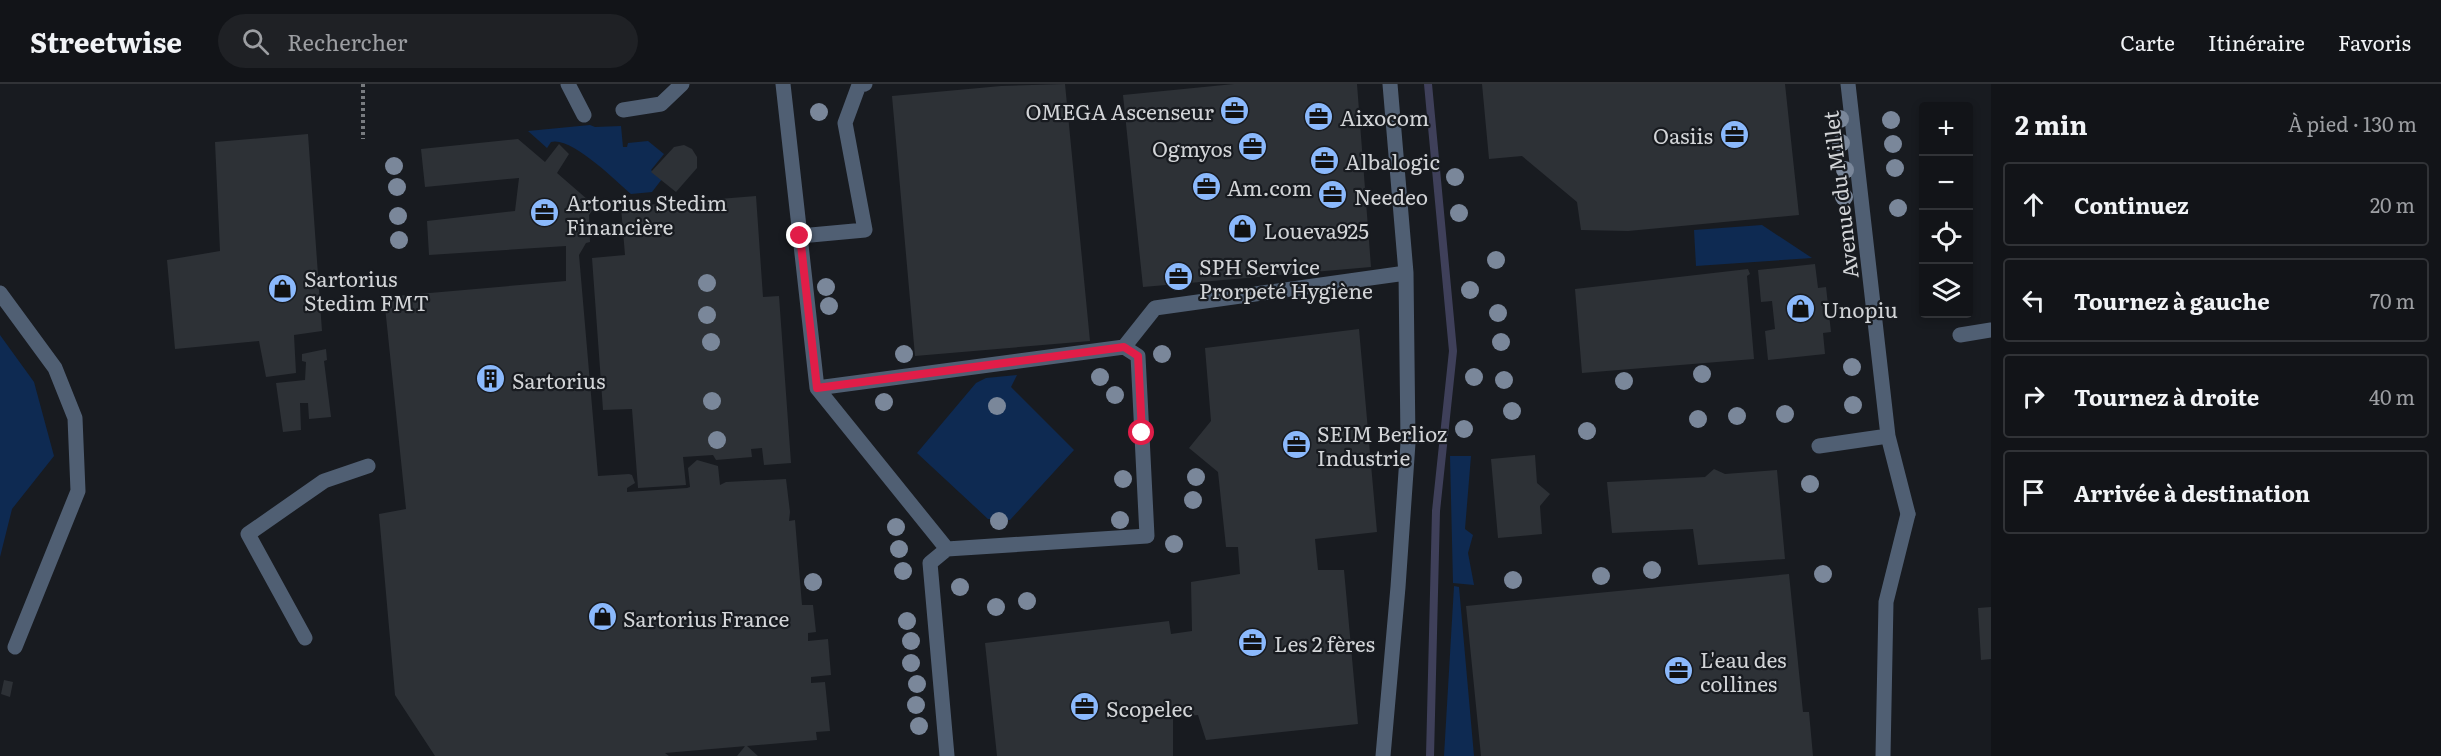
<!DOCTYPE html>
<html lang="fr">
<meta charset="utf-8">
<style>
body{margin:0;font-family:Literata,serif;background:#1f2125;color:#f1f3f6}
.controls{position:absolute;right:18px;top:18px;display:grid;overflow:hidden;border-radius:6px;box-shadow:0 3px 9px #0003}
.controls button{width:54px;height:54px;display:grid;place-items:center;padding:0;border:0;border-bottom:2px solid #313337;background:#121418;color:#f1f3f6;font:30px sans-serif}
.stop{position:absolute;width:18px;height:18px;margin:-14px;border:4px solid #e11d48;border-radius:50%;background:#fff}
.stop.end{background:#e11d48;border-color:#fff;box-shadow:0 2px 6px #0008}
.list{margin:0;padding:0;list-style:none}
h2{display:flex;justify-content:space-between;align-items:center;height:78px;margin:0;padding:0 24px;font-size:26px}
h2 small{font-size:20px;font-weight:400;color:#9c9ea2}
.list li{display:grid;grid-template-columns:39px 1fr auto;gap:18px;align-items:center;box-sizing:border-box;height:84px;margin:0 12px 12px;padding:0 12px;border:2px solid #313337;border-radius:6px}
.list b{display:block;font-size:22px;white-space:nowrap}
.list em{font-size:20px;font-style:normal;color:#9c9ea2}
.icon{flex:none;width:33px;height:33px;fill:none;stroke:currentColor;stroke-width:2;stroke-linecap:round;stroke-linejoin:round}
.map{position:relative;flex:none;width:1991px;height:672px;overflow:hidden}
header{display:flex;align-items:center;gap:36px;box-sizing:border-box;height:84px;padding:0 30px;background:#121418;border-bottom:2px solid #313337}
header strong{font-size:28px}
nav{display:flex;gap:33px;margin-inline-start:auto;font-size:21px}
.search{width:420px;height:54px;background:#1f2125;display:flex;align-items:center;gap:15px;box-sizing:border-box;padding:0 21px;border-radius:33px;color:#9c9ea2;font-size:22px}
main{display:flex}
aside{flex:1;background:#121418}
.map>svg:first-child{display:block}
</style>
<header>
<strong>Streetwise</strong>
<div class="search"><svg class="icon" aria-label="search" viewBox="0 0 24 24"><circle cx="10" cy="10" r="6"/><path d="M15 15l6 6"/></svg>Rechercher</div>
<nav><a>Carte</a><a>Itinéraire</a><a>Favoris</a></nav>
</header>
<main>
<div class="map">
<svg width="1991" height="672" viewBox="0 0 1991 672">
<rect width="100%" height="100%" fill="#181b20"/>
<path fill="#0e2a52" d="M590,41l5,2 26,-1 2,21h4l1,-4 20,-2 16,13 -13,16 11,9 -10,13 -21,2c-15,-13 -60,-58 -80,-52l-4,6 -19,-17z
M1762,141l50,33 -116,8 -2,-36z
M0,251l34,47 20,74 -42,53 -12,48z
M1017,291l-6,12 63,63 -64,70 -22,-1 -71,-66 59,-70 10,-5z
M1450,372h21l-6,73 8,6 -5,18 6,32 -21,-2z
M1454,502l5,1 15,169h-30z"/>
<g fill="none" stroke-linecap="round" stroke-linejoin="round">
<path stroke="#3f405a" stroke-width="8" d="M1428,0l25,267 -17,160 -6,245"/>
</g>
<path fill="#2d3136" d="M1065,0l25,257 -175,15 -23,-260 109,-10z
M1234,0h123l14,183 -228,20 -20,-192z
M1482,0h303l14,131 -171,16 -47,-1 -4,-28 -55,-46 -33,3z
M308,50l14,197 -28,4 2,38 -30,4 -7,-36 -84,8 -8,-89 53,-9 -5,-109z
M518,55l27,23 14,-18 10,10 -12,19 38,33 -6,9 1,27 -4,1 -7,12 19,221 31,-2 3,1 3,8 -8,5v4l60,-4 3,-1 -2,-19 9,-8 21,6 2,19 6,-3 60,-3 4,33 -1,9 6,-1 7,85h11l3,27 -8,1v8l20,-2 3,36 -20,2v6l14,-1 5,49 -14,1 1,8 -152,13 4,3h-234l-40,-61 -16,-181 27,-5 -22,-212 182,-16v-35l-137,9 -2,-34 88,-10 4,-33 -94,9 -4,-38z
M684,61l8,4 5,8v11l-21,24 -25,-20 23,-25z
M756,112l7,101 16,-1 12,167 -27,2 -2,-17 -11,1 1,8 -36,3 -3,-5 -30,2 3,28 -48,3 -6,-79 -29,1 -11,-152 33,-3 -4,-48z
M1815,180l3,24 8,-1 5,45 -8,1 2,21 -57,6 -3,-29 10,-2 -3,-28 -11,1 -3,-32z
M1748,185l2,5 -3,2 7,83 -172,14 -7,-84z
M1359,245l18,203 -62,7 3,31h26l14,154 -152,16 -8,-25 -25,2v39h-176l-12,-113 184,-22 2,13 21,-3 -1,-49 49,-8 -2,-27h-12l-8,-75 -29,-24 22,-27 -6,-73z
M326,265l1,11 -3,1 7,56 -22,2 -1,-16h-8l1,27 -18,2 -7,-49 29,-3 1,-18 -4,-1v-7z
M1535,371l2,28 13,11 -10,12 2,28 -44,4 -7,-79z
M1714,385l11,5 52,-4 8,89 -87,6 -5,-36 -81,4 -5,-51 98,-5z
M1789,490l14,138h6l4,44h-332l-15,-150z
M1991,523v52l-10,1 -3,-52z
M4,596l9,2 -3,15 -9,-3z
M746,661l12,11h-21z"/>
<g fill="none" stroke-linecap="round" stroke-linejoin="round">
<path stroke="#787b7f" stroke-width="4" stroke-dasharray="3 3" stroke-linecap="butt" d="M363,0v55"/>
<path stroke="#505f73" stroke-width="15" d="M568,0l16,31
M783,0l34,304 307,-41 31,-39 251,-35 -16,-189
M623,26l38,-6 21,-20
M800,152l65,-6 -20,-107 14,-38 6,-1
M0,209l55,75 20,50 3,73 -63,156
M1960,251l31,-5
M817,304l130,161 200,-13 -9,-180 -14,-9
M305,554l-57,-104 76,-53 44,-15
M947,672l-17,-193 17,-14
M1383,672l15,-169 10,-144 -2,-170
M1883,672l3,-154 22,-88"/>
<path stroke="#505f73" stroke-width="15" d="M1848,0l40,352 20,78
M1819,362l69,-10"/>
</g>
<g fill="#7a879a">
<circle cx="819" cy="28" r="9"/>
<circle cx="1840" cy="35" r="9"/>
<circle cx="1891" cy="36" r="9"/>
<circle cx="1841" cy="59" r="9"/>
<circle cx="1893" cy="60" r="9"/>
<circle cx="394" cy="82" r="9"/>
<circle cx="1895" cy="84" r="9"/>
<circle cx="1845" cy="86" r="9"/>
<circle cx="1455" cy="93" r="9"/>
<circle cx="397" cy="103" r="9"/>
<circle cx="1844" cy="113" r="9"/>
<circle cx="1898" cy="124" r="9"/>
<circle cx="1459" cy="129" r="9"/>
<circle cx="398" cy="132" r="9"/>
<circle cx="399" cy="156" r="9"/>
<circle cx="1496" cy="176" r="9"/>
<circle cx="707" cy="199" r="9"/>
<circle cx="826" cy="203" r="9"/>
<circle cx="1470" cy="206" r="9"/>
<circle cx="829" cy="222" r="9"/>
<circle cx="1498" cy="229" r="9"/>
<circle cx="707" cy="231" r="9"/>
<circle cx="711" cy="258" r="9"/>
<circle cx="1501" cy="258" r="9"/>
<circle cx="904" cy="270" r="9"/>
<circle cx="1162" cy="270" r="9"/>
<circle cx="1852" cy="283" r="9"/>
<circle cx="1702" cy="290" r="9"/>
<circle cx="1100" cy="293" r="9"/>
<circle cx="1474" cy="293" r="9"/>
<circle cx="1504" cy="296" r="9"/>
<circle cx="1624" cy="297" r="9"/>
<circle cx="1115" cy="311" r="9"/>
<circle cx="712" cy="317" r="9"/>
<circle cx="884" cy="318" r="9"/>
<circle cx="1853" cy="321" r="9"/>
<circle cx="997" cy="322" r="9"/>
<circle cx="1512" cy="327" r="9"/>
<circle cx="1785" cy="330" r="9"/>
<circle cx="1737" cy="332" r="9"/>
<circle cx="1698" cy="335" r="9"/>
<circle cx="1464" cy="345" r="9"/>
<circle cx="1587" cy="347" r="9"/>
<circle cx="717" cy="356" r="9"/>
<circle cx="1196" cy="393" r="9"/>
<circle cx="1123" cy="395" r="9"/>
<circle cx="1810" cy="400" r="9"/>
<circle cx="1193" cy="416" r="9"/>
<circle cx="1120" cy="436" r="9"/>
<circle cx="999" cy="437" r="9"/>
<circle cx="896" cy="443" r="9"/>
<circle cx="1174" cy="460" r="9"/>
<circle cx="899" cy="465" r="9"/>
<circle cx="1652" cy="486" r="9"/>
<circle cx="903" cy="487" r="9"/>
<circle cx="1823" cy="490" r="9"/>
<circle cx="1601" cy="492" r="9"/>
<circle cx="1513" cy="496" r="9"/>
<circle cx="813" cy="498" r="9"/>
<circle cx="960" cy="503" r="9"/>
<circle cx="1027" cy="517" r="9"/>
<circle cx="996" cy="523" r="9"/>
<circle cx="907" cy="537" r="9"/>
<circle cx="911" cy="557" r="9"/>
<circle cx="911" cy="579" r="9"/>
<circle cx="917" cy="600" r="9"/>
<circle cx="916" cy="621" r="9"/>
<circle cx="919" cy="642" r="9"/>
</g>
<g fill="none" stroke-linecap="round" stroke-linejoin="round">
<path stroke="#e11d48" stroke-width="8" d="M800,152l17,152 307,-41 14,9 4,77"/>
</g>
<defs>
<symbol id="office-disc" viewBox="-11 -11 22 22"><circle r="9.5" fill="#8bb9fc" stroke="#181b20"/><path d="M-6-3h4V-5.5h4V-3h4V5H-6ZM-1-4.5V-3h2v-1.5ZM-6 0V1H6V0Z" fill="#111"/></symbol>
<symbol id="shop-disc" viewBox="-11 -11 22 22"><circle r="9.5" fill="#8bb9fc" stroke="#181b20"/><path d="M-5-2.5h2.3a2.7 3.5 0 0 1 5.4 0H5L5.5 6h-11ZM-1.5-2.5h3a1.5 2.3 0 0 0-3 0Z" fill="#111"/></symbol>
<symbol id="building-disc" viewBox="-11 -11 22 22"><circle r="9.5" fill="#8bb9fc" stroke="#181b20"/><path d="M-4-6H4V6H1V3H-1V6H-4ZM-2.5-4.3h1.7v1.8h-1.7ZM.8-4.3h1.7v1.8H.8ZM-2.5-1h1.7V.8h-1.7ZM.8-1h1.7V.8H.8Z" fill="#111"/></symbol>
</defs>
<g fill-rule="evenodd">
<use href="#office-disc" x="1218" y="10" width="33" height="33"/>
<use href="#office-disc" x="1302" y="16" width="33" height="33"/>
<use href="#office-disc" x="1718" y="34" width="33" height="33"/>
<use href="#office-disc" x="1236" y="46" width="33" height="33"/>
<use href="#office-disc" x="1308" y="60" width="33" height="33"/>
<use href="#office-disc" x="1190" y="86" width="33" height="33"/>
<use href="#office-disc" x="1316" y="94" width="33" height="33"/>
<use href="#office-disc" x="528" y="112" width="33" height="33"/>
<use href="#shop-disc" x="1226" y="128" width="33" height="33"/>
<use href="#office-disc" x="1162" y="176" width="33" height="33"/>
<use href="#shop-disc" x="266" y="188" width="33" height="33"/>
<use href="#shop-disc" x="1784" y="208" width="33" height="33"/>
<use href="#building-disc" x="474" y="278" width="33" height="33"/>
<use href="#office-disc" x="1280" y="344" width="33" height="33"/>
<use href="#shop-disc" x="586" y="516" width="33" height="33"/>
<use href="#office-disc" x="1236" y="542" width="33" height="33"/>
<use href="#office-disc" x="1662" y="570" width="33" height="33"/>
<use href="#office-disc" x="1068" y="606" width="33" height="33"/>
</g>
<g text-anchor="middle" dominant-baseline="central" stroke-width="4.5" stroke-linejoin="round" paint-order="stroke">
<g font-size="21" fill="#d2d4d7" stroke="#181b20" text-anchor="start">
<text x="1214" y="26" text-anchor="end">OMEGA Ascenseur</text>
<text x="1340" y="32">Aixocom</text>
<text x="1713" y="50" text-anchor="end">Oasiis</text>
<text x="1232" y="63" text-anchor="end">Ogmyos</text>
<text x="1345" y="76">Albalogic</text>
<text x="1227" y="102">Am.com</text>
<text x="1354" y="111">Needeo</text>
<text x="566" y="117">Artorius Stedim<tspan x="566" dy="24">Financière</tspan></text>
<text x="1264" y="145">Loueva925</text>
<text x="1199" y="181">SPH Service<tspan x="1199" dy="24">Prorpeté Hygiène</tspan></text>
<text x="304" y="193">Sartorius<tspan x="304" dy="24">Stedim FMT</tspan></text>
<text x="1822" y="224">Unopiu</text>
<text x="512" y="295">Sartorius</text>
<text x="1317" y="348">SEIM Berlioz<tspan x="1317" dy="24">Industrie</tspan></text>
<text x="623" y="533">Sartorius France</text>
<text x="1274" y="558">Les 2 fères</text>
<text x="1700" y="574">L'eau des<tspan x="1700" dy="24">collines</tspan></text>
<text x="1106" y="623">Scopelec</text>
</g>
<g font-size="21" fill="#d2d4d7" stroke="#181b20">
<text transform="translate(1839 111) rotate(-97)">Avenue du Millet</text>
</g>
</g>
</svg>
<div class="controls">
<button>+</button>
<button>−</button>
<button><svg class="icon" aria-label="locate" viewBox="0 0 24 24"><circle cx="12" cy="12" r="6"/><path d="M12 2v4M12 18v4M2 12h4M18 12h4"/></svg></button>
<button><svg class="icon" aria-label="layers" viewBox="0 0 24 24"><path d="M12 4l9 5-9 5-9-5zM3 14l9 5 9-5"/></svg></button>
</div>
<div class="stop" style="left:1142px;top:349px"></div>
<div class="stop end" style="left:800px;top:152px"></div>
</div>
<aside>
<h2>2 min<small>À pied · 130 m</small></h2>
<ul class="list">
<li><svg class="icon" aria-label="ahead" viewBox="0 0 24 24"><path d="M12 20V5M6 11l6-6 6 6"/></svg><div><b>Continuez</b></div><em>20 m</em></li>
<li><svg class="icon" aria-label="left" viewBox="0 0 24 24"><path d="M17 20v-9H6M10 6l-5 5 5 5"/></svg><div><b>Tournez à gauche</b></div><em>70 m</em></li>
<li><svg class="icon" aria-label="right" viewBox="0 0 24 24"><path d="M7 20v-9h11M14 6l5 5-5 5"/></svg><div><b>Tournez à droite</b></div><em>40 m</em></li>
<li><svg class="icon" aria-label="arrive" viewBox="0 0 24 24"><path d="M6 21V4h12l-3 4 3 4H6"/></svg><div><b>Arrivée à destination</b></div></li>
</ul>
</aside>
</main>
